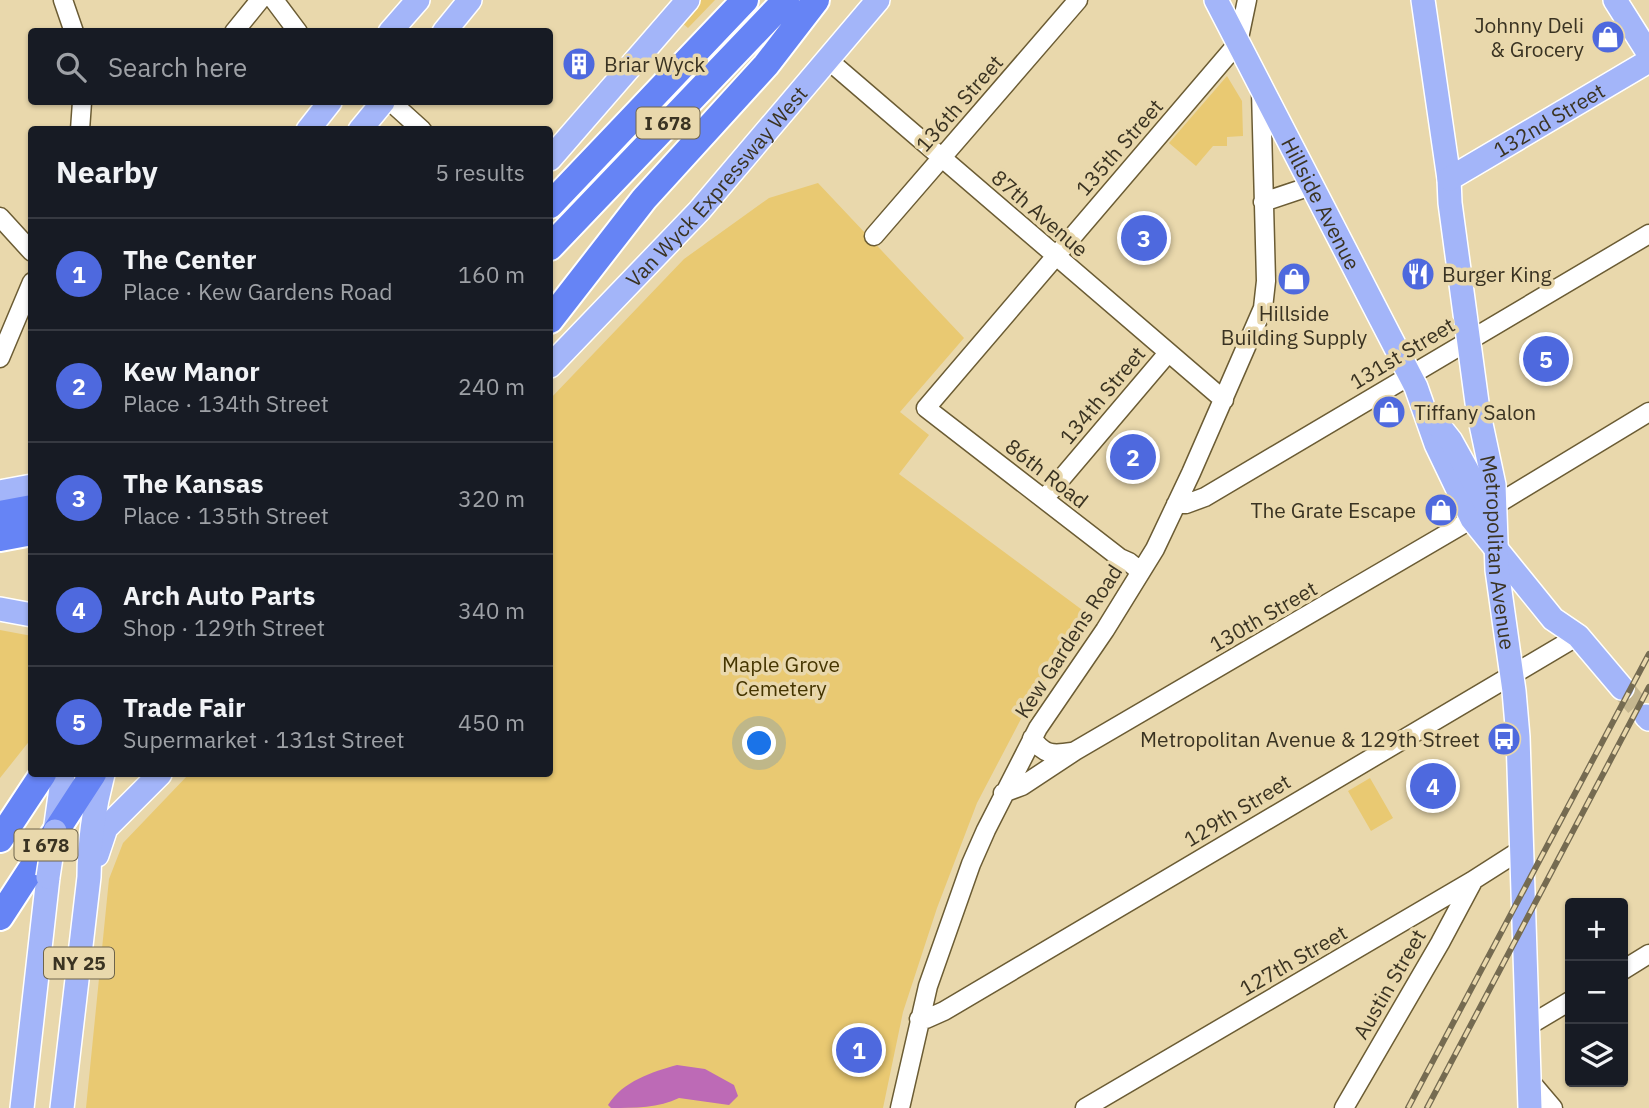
<!DOCTYPE html>
<meta charset="utf-8">
<style>
body{margin:0;font-family:"IBM Plex Sans",sans-serif;background:#20242c;color:#f1f3f6}
.controls{position:absolute;right:21px;bottom:21px;display:grid;overflow:hidden;border-radius:7px;box-shadow:0 2px 5px #0004}
.controls button{width:63px;height:63px;display:grid;place-items:center;padding:0;border:0;border-bottom:2px solid #363941;background:#171b24;color:#f1f3f6;font:35px sans-serif}
.you{position:absolute;left:760px;top:744px;width:24px;height:24px;margin:-18px;border:5px solid #fff;border-radius:50%;background:#1a73e8;box-shadow:0 0 0 10px #1a73e833}
.badge{display:grid;place-items:center;width:46px;height:46px;border-radius:50%;background:#4e69de;color:#fff;font-size:23px;font-weight:700}
.pin{position:absolute;translate:-50% -50%;border:4px solid #fff;box-shadow:0 2px 7px #0006}
.list{margin:0;padding:0;list-style:none}
h2{display:flex;justify-content:space-between;align-items:center;height:91px;margin:0;padding:0 28px;font-size:30px}
h2 small{font-size:23px;font-weight:400;color:#9ea1a6}
.list li{display:grid;grid-template-columns:46px 1fr auto;gap:21px;align-items:center;box-sizing:border-box;height:112px;padding:0 28px;border-top:2px solid #363941}
.list b{display:block;font-size:26px;white-space:nowrap}
.list p{margin:0;font-size:23px;white-space:nowrap;color:#9ea1a6}
.list em{font-size:23px;font-style:normal;color:#9ea1a6}
.icon{flex:none;width:38px;height:38px;fill:none;stroke:currentColor;stroke-width:2;stroke-linecap:round;stroke-linejoin:round}
.map{position:relative;flex:none;width:1649px;height:1108px;overflow:hidden}
.search{position:absolute;background:#171b24;box-shadow:0 2px 5px #0004;left:28px;top:28px;width:525px;height:77px;display:flex;align-items:center;gap:18px;box-sizing:border-box;padding:0 24px;border-radius:7px;color:#9ea1a6;font-size:26px}
.panel{position:absolute;background:#171b24;box-shadow:0 2px 5px #0004;left:28px;top:126px;width:525px;height:651px;border-radius:7px}
.map>svg:first-child{display:block}
</style>
<div class="map">
<svg width="1649" height="1108" viewBox="0 0 1649 1108">
<rect width="100%" height="100%" fill="#e9d8ac"/>
<path fill="#e9c972" d="M698,0h17l-27,28 -8,-7z
M1227,76l15,25 1,35 -16,1v9h-14l-17,20 -27,-23z
M818,183l146,155 -64,74 29,23 -30,39 194,144 -60,78 -56,107 -40,105 -34,104 -20,96h-797l23,-229 14,-36 66,-69h361v-375l134,-140 85,-61z
M0,630l32,6 -1,103 -31,39z
M1370,778l23,40 -22,13 -23,-40z"/>
<path fill="#bd6ab6" d="M677,1065l28,4 29,16 4,11 -9,9 -50,-7c-20,10 -44,10 -68,10l-3,-3c15,-24 44,-33 69,-40z"/>
<g fill="none" stroke-linecap="round" stroke-linejoin="round">
<path stroke="#c6b790" stroke-width="23" stroke-dasharray="23 11" stroke-linecap="butt" d="M1622,688l24,28"/>
<defs>
<path id="minor" d="M63,0l11,32
M274,0l24,32
M234,32l26,-32
M827,59l397,341
M391,102l31,28
M80,130l2,-28
M1263,202l48,-16
M0,217l32,35
M874,236l204,-236
M0,358l32,-76
M1044,499l124,-146
M1176,504h10l19,-7 444,-263
M1494,506l155,-94
M1141,572l-12,-10 -9,-4 -194,-150 312,-365 9,-43
M1032,738c12,17 20,17 40,14
M1003,793l19,-7 53,-35 397,-232
M1623,970l26,-16
M919,1019h7l18,-8 634,-375
M1528,1026l42,-25
M1530,1081l23,27
M900,1108l28,-122 43,-122 15,-34 52,-102 67,-98 50,-81 36,-76 72,-165 3,-27 -5,-191
M1085,1108l387,-227 50,-32
M1344,1108l96,-165 32,-60"/>
<g id="major">
<path id="s1" d="M1216,0l200,387 20,57 36,75 81,100 25,17 44,52"/>
<path id="s2" d="M1423,0l26,179 1,24 28,207 16,75 3,85 17,121 4,46 12,371"/>
<path d="M1615,0l34,54"/>
<path d="M390,32l28,-32"/>
<path d="M444,32l26,-32"/>
<path d="M308,130l22,-28"/>
<path d="M360,130l23,-28"/>
<path d="M550,159l138,-159"/>
<path id="s3" d="M1449,179l200,-118"/>
<path id="s4" d="M550,366l149,-155 179,-211"/>
<path d="M1436,422l15,19 41,74"/>
<path d="M0,492l32,-6"/>
<path d="M0,609l32,6"/>
<path d="M1646,716l3,3"/>
<path d="M55,831l8,-57"/>
<path d="M97,855l9,-27 54,-54"/>
<path d="M22,1108l26,-231"/>
<path d="M62,1108l27,-231c0,-36 5,-69 14,-103"/>
</g>
<path id="highway" d="M550,205l195,-205
M550,247l236,-247
M550,320l94,-121 122,-134 50,-65
M0,514l32,-6
M0,538l32,-6
M0,839l43,-65
M0,917l93,-143"/>
</defs>
<use href="#minor" stroke="#6b5c34" stroke-width="21"/>
<use href="#major" stroke="#fff" stroke-width="26"/>
<use href="#highway" stroke="#fff" stroke-width="30"/>
<use href="#minor" stroke="#fff" stroke-width="18"/>
<use href="#major" stroke="#a3b5f9" stroke-width="23"/>
<use href="#highway" stroke="#6684f5" stroke-width="26"/>
<defs>
<path id="rail" d="M1408,1108l241,-454
M1427,1108l222,-421"/>
</defs>
<use href="#rail" stroke="#756b51" stroke-width="6"/>
<use href="#rail" stroke="#e9d8ac" stroke-width="3.5" stroke-dasharray="10" stroke-linecap="butt"/>
<defs>
<path id="major-bridge" d="M48,877l7,-46"/>
</defs>
<use href="#major-bridge" stroke="#fff" stroke-width="26" stroke-linecap="butt"/>
<use href="#major-bridge" stroke="#a3b5f9" stroke-width="23"/>
</g>
<defs>
<symbol id="shop-disc" viewBox="-11 -11 22 22"><circle r="9.5" fill="#4e69de" stroke="#e9d8ac"/><path d="M-5-2.5h2.3a2.7 3.5 0 0 1 5.4 0H5L5.5 6h-11ZM-1.5-2.5h3a1.5 2.3 0 0 0-3 0Z" fill="#fff"/></symbol>
<symbol id="building-disc" viewBox="-11 -11 22 22"><circle r="9.5" fill="#4e69de" stroke="#e9d8ac"/><path d="M-4-6H4V6H1V3H-1V6H-4ZM-2.5-4.3h1.7v1.8h-1.7ZM.8-4.3h1.7v1.8H.8ZM-2.5-1h1.7V.8h-1.7ZM.8-1h1.7V.8H.8Z" fill="#fff"/></symbol>
<symbol id="restaurant-disc" viewBox="-11 -11 22 22"><circle r="9.5" fill="#4e69de" stroke="#e9d8ac"/><path d="M-5-6h1v4h1v-4h1v4h1v-4h1v5L-1.5 .5V6h-2V.5L-5-1ZM5-6V6H3V1.5H1.5Q1.5-4 5-6Z" fill="#fff"/></symbol>
<symbol id="bus-disc" viewBox="-11 -11 22 22"><circle r="9.5" fill="#4e69de" stroke="#e9d8ac"/><path d="M-5-6H5V4H4V6H2V4H-2V6H-4V4H-5ZM-3.5-4V0h7V-4ZM-3.5 1.2v1.5H-2V1.2ZM2 1.2v1.5H3.5V1.2Z" fill="#fff"/></symbol>
</defs>
<g fill-rule="evenodd">
<use href="#shop-disc" x="1589" y="18" width="38" height="38"/>
<use href="#building-disc" x="560" y="45" width="38" height="38"/>
<use href="#restaurant-disc" x="1399" y="255" width="38" height="38"/>
<use href="#shop-disc" x="1275" y="260" width="38" height="38"/>
<use href="#shop-disc" x="1370" y="393" width="38" height="38"/>
<use href="#shop-disc" x="1422" y="491" width="38" height="38"/>
<use href="#bus-disc" x="1485" y="720" width="38" height="38"/>
</g>
<g text-anchor="middle" dominant-baseline="central" stroke-width="7" stroke-linejoin="round" paint-order="stroke">
<g fill="#e9d8ac" stroke="#6e644b" stroke-width="2">
<rect x="636.5" y="107.5" width="63" height="31" rx="5"/>
<rect x="14.5" y="829.5" width="63" height="31" rx="5"/>
<rect x="44" y="947.5" width="70" height="31" rx="5"/>
</g>
<g font-size="19" font-weight="bold" fill="#3a3322">
<text x="668" y="123">I 678</text>
<text x="46" y="845">I 678</text>
<text x="79" y="963">NY 25</text>
</g>
<g font-size="21" fill="#3a3322" stroke="#e9d8ac" text-anchor="end">
<text x="1584" y="25">Johnny Deli<tspan x="1584" dy="24">&amp; Grocery</tspan></text>
<text x="604" y="64" text-anchor="start">Briar Wyck</text>
<text x="1442" y="274" text-anchor="start">Burger King</text>
<text x="1294" y="313" text-anchor="middle">Hillside<tspan x="1294" dy="24">Building Supply</tspan></text>
<text x="1414" y="412" text-anchor="start">Tiffany Salon</text>
<text x="1416" y="510">The Grate Escape</text>
<text x="1480" y="739">Metropolitan Avenue &amp; 129th Street</text>
</g>
<g font-size="21" fill="#3a3322" stroke="#e9d8ac">
<text transform="translate(959 103) rotate(-49)">136th Street</text>
<text stroke="none"><textPath href="#s3" startOffset="116">132nd Street</textPath></text>
<text transform="translate(1119 147) rotate(-49)">135th Street</text>
<text stroke="none"><textPath href="#s4" startOffset="245">Van Wyck Expressway West</textPath></text>
<text stroke="none"><textPath href="#s1" startOffset="229">Hillside Avenue</textPath></text>
<text transform="translate(1040 213) rotate(41)">87th Avenue</text>
<text transform="translate(1402 353) rotate(-31)">131st Street</text>
<text transform="translate(1102 395) rotate(-50)">134th Street</text>
<text transform="translate(1047 473) rotate(38)">86th Road</text>
<text stroke="none"><textPath href="#s2" startOffset="558">Metropolitan Avenue</textPath></text>
<text transform="translate(1263 616) rotate(-30)">130th Street</text>
<text transform="translate(1068 641) rotate(-57)">Kew Gardens Road</text>
<text transform="translate(1237 810) rotate(-31)">129th Street</text>
<text transform="translate(1293 960) rotate(-30)">127th Street</text>
<text transform="translate(1389 984) rotate(-60)">Austin Street</text>
</g>
<g font-size="21" fill="#453500" stroke="#e9d8ac">
<text x="781" y="664">Maple Grove<tspan x="781" dy="24">Cemetery</tspan></text>
</g>
</g>
</svg>
<div class="controls">
<button>+</button>
<button>−</button>
<button><svg class="icon" aria-label="layers" viewBox="0 0 24 24"><path d="M12 4l9 5-9 5-9-5zM3 14l9 5 9-5"/></svg></button>
</div>
<div class="you"></div>
<div class="pin badge" style="left:859px;top:1050px">1</div>
<div class="pin badge" style="left:1133px;top:457px">2</div>
<div class="pin badge" style="left:1144px;top:238px">3</div>
<div class="pin badge" style="left:1433px;top:786px">4</div>
<div class="pin badge" style="left:1546px;top:359px">5</div>
<div class="search"><svg class="icon" aria-label="search" viewBox="0 0 24 24"><circle cx="10" cy="10" r="6"/><path d="M15 15l6 6"/></svg>Search here</div>
<section class="panel">
<h2>Nearby<small>5 results</small></h2>
<ul class="list">
<li><span class="badge">1</span><div><b>The Center</b><p>Place · Kew Gardens Road</p></div><em>160 m</em></li>
<li><span class="badge">2</span><div><b>Kew Manor</b><p>Place · 134th Street</p></div><em>240 m</em></li>
<li><span class="badge">3</span><div><b>The Kansas</b><p>Place · 135th Street</p></div><em>320 m</em></li>
<li><span class="badge">4</span><div><b>Arch Auto Parts</b><p>Shop · 129th Street</p></div><em>340 m</em></li>
<li><span class="badge">5</span><div><b>Trade Fair</b><p>Supermarket · 131st Street</p></div><em>450 m</em></li>
</ul>
</section>
</div>
